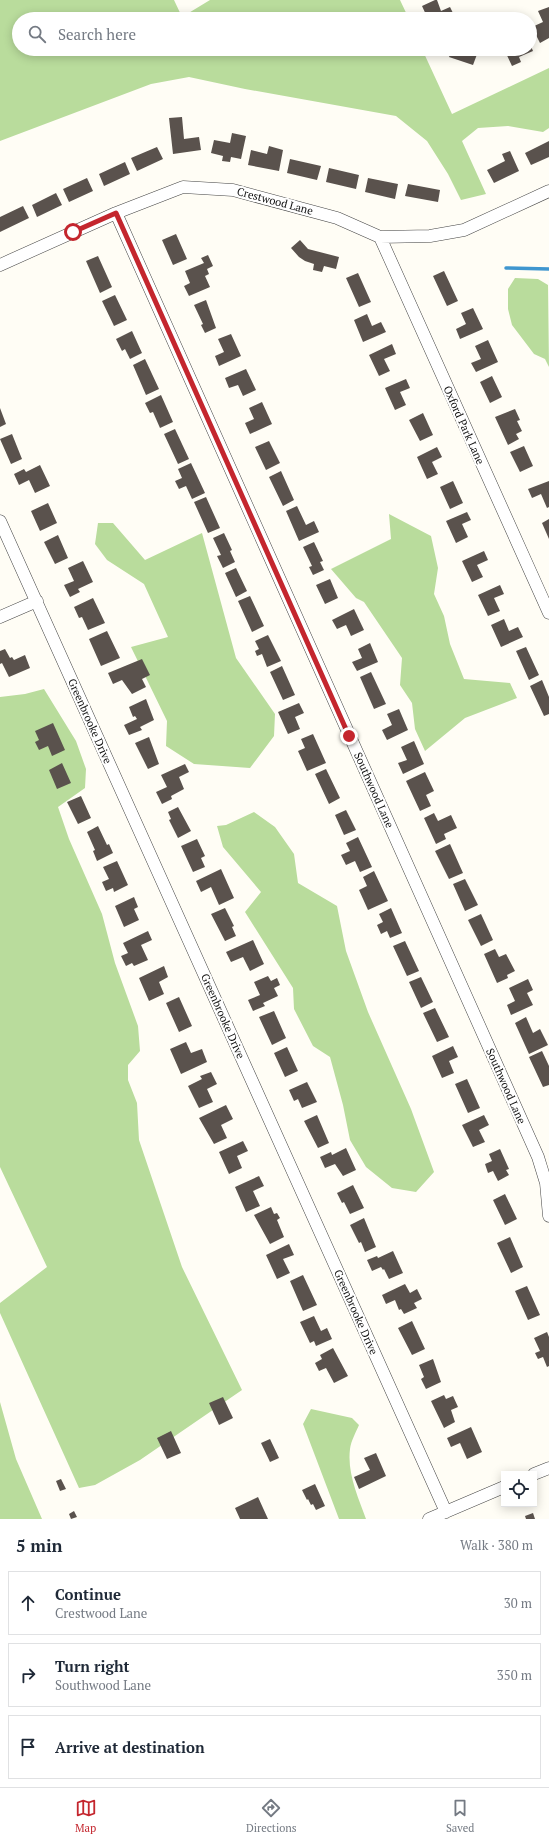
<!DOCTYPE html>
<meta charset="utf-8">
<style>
body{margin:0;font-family:"PT Serif",serif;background:#f6f6f7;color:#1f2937}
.controls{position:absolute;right:12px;bottom:12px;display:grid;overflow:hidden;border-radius:0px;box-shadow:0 2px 10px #0003}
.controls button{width:36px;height:36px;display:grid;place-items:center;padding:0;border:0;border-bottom:1px solid #e0e1e3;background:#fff;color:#1f2937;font:20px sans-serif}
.stop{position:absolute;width:12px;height:12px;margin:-9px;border:3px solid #c4262e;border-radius:50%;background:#fff}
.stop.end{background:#c4262e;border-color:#fff;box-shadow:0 1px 4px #0008}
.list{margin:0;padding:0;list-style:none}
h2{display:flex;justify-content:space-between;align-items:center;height:52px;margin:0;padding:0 16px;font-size:17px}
h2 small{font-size:13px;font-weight:400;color:#747a83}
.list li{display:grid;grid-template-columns:26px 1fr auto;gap:12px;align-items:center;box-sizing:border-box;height:64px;margin:0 8px 8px;padding:0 8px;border:1px solid #e0e1e3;border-radius:0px}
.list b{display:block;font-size:15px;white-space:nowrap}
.list p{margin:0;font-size:13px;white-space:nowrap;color:#747a83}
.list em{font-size:13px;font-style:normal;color:#747a83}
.icon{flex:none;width:22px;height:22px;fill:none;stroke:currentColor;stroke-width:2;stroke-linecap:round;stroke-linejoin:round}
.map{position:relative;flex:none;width:549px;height:1519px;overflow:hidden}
.search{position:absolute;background:#fff;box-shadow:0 2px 10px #0003;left:12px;right:12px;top:12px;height:44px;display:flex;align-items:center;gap:10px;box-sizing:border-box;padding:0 14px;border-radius:22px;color:#747a83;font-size:15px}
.sheet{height:268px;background:#fff}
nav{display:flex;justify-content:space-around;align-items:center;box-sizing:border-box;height:56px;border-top:1px solid #e0e1e3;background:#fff;font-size:11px;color:#747a83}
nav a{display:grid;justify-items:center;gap:2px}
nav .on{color:#c4262e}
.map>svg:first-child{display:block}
</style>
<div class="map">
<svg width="549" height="1519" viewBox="0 0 549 1519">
<rect width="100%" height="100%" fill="#fffdf5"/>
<path fill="#b9dc9c" d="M0,0h174l8,17 28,-17h190l9,19h-390v30h403l30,65 97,-46v60l-6,4 -35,-6 -30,2 -16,13 24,53 -25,6 -13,-26 -21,-33 -31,-25 -151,-27 -56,-12 -38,7 -151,57z
M515,278l23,1 10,6 1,82 -4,-8 -11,-5 -22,-29 -4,-16v-20z
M389,514l42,22 7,32 -4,26 10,22 6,28 14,35 46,4 7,15 -52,20 -40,33 -10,-22 -3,-26 -12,-18 2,-27 -38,-56 -8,-4 -25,-29 60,-30z
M98,523h15l32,37 57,-27 34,125 39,56 -1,22 -24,32 -56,-4 -28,-18 1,-25 -36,-74 37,-10 -24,-53 -37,-24 -12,-16z
M44,689l32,52 10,28 -1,19 -27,19 11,32 33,75 13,49 23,63 2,25 -12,14v15l9,23 2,37 43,127 60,123 -102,70 -45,25 -16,3 -79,-175v-10l47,-36 -47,-100v-470l25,-3z
M254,812l21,15 19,27 4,29 39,23 9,45 22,61 43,97 23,63 -18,20 -24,-4 -26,-21 -16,-27 -7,-35 -13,-48 -17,-11 -19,-37 -1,-21 -48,-76 16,-20 -38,-45 -6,-21 9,-1z
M0,1402l16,57 26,60h-42z
M311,1409l41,9 7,7c-3,7 -8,16 -9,24 -3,24 8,48 16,70h-27l-36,-95z"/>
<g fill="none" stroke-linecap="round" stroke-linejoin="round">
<path stroke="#3f96cf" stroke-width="3.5" d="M506,268l43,1"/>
</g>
<path fill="#5a524d" d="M435,0h2l4,11 9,-4 6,12h-28l-6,-13z
M549,7v31l-9,5 -8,-16 11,-5 -5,-11z
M530,44l3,7 -14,6 2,5 -9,4 -8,-17h26z
M452,49h27l-6,16 -24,-8z
M182,117l2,22 15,-2 2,13 -28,4 -4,-36z
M232,133l14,3 -5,23 -10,-2 -1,5 -8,-1 1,-5 -12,-3 3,-13 16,3z
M549,141v16l-18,8 -6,-12z
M269,146l14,4 -4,21 -31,-6 3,-15 16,4z
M157,147l6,12 -26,12 -6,-13z
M510,151l9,20 -25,12 -7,-13 18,-9 -3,-7z
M290,159l31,7 -4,14 -30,-7z
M125,162l5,12 -26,12 -5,-12z
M329,168l30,7 -3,14 -30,-7z
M87,178l6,13 -24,11 -6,-13z
M368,178l30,6 -3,15 -30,-7z
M408,184l32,6 -2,12 -33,-6z
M56,193l6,12 -25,12 -5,-12z
M23,206l6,12 -29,14v-15z
M176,234l11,25 -14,6 -11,-25z
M300,240l8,9 31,8 -3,12 -12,-3 -2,6 -9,-2 1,-6 -9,-3 -6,-4 -8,-9z
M208,255l5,11 -6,3 2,5 -4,2 5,11 -21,9 -5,-10 6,-3 -5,-12 19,-8 -3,-5z
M98,256l14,31 -12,6 -14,-32z
M444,271l14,30 -11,5 -14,-30z
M358,273l13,29 -12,5 -13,-29z
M115,295l12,25 -13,6 -12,-25z
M206,300l10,28 -11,5 -4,-8 2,-1 -9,-19z
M473,308l10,21 -23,10 -4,-10 10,-5 -5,-11z
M367,314l5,12 9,-4 5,10 -23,10 -9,-22z
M132,331l10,22 -12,6 -5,-10 -3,2 -6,-12z
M231,334l10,22 -22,10 -4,-10 9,-4 -6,-13z
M488,340l10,22 -22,10 -5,-9 10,-4 -6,-13z
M392,344l4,10 -12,5 6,12 -11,5 -10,-21z
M145,359l14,30 -13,6 -13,-30z
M246,369l10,21 -13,6 -5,-11 -9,3 -4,-10z
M492,376l10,21 -12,6 -10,-21z
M406,379l4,9 -10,4 6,13 -11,5 -10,-22z
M161,395l12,27 -13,6 -7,-16 -3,1 -5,-10z
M262,402l10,22 -22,10 -5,-11 9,-4 -5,-11z
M0,408l6,16 -6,3z
M515,409l5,11 -3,1 5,10 -6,3 3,5 -11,6 -13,-28z
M423,413l10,22 -13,6 -11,-21z
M175,429l14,30 -11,5 -14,-30z
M12,434l10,25 -11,5 -11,-25z
M269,441l11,22 -14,7 -11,-23z
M524,446l9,20 -13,6 -10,-20z
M437,447l5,10 -10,5 6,12 -11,5 -10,-22z
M191,463l14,30 -13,6 -6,-13 -7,3 -4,-8 7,-3 -4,-9z
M40,465l10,21 -15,7 -6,-13 -10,5 -5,-11 10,-5 2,3z
M281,471l13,29 -11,6 -14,-29z
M453,481l10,22 -13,6 -10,-22z
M549,481v26l-2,1 -6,-14 -9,4 -4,-9z
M206,497l14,31 -12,5 -14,-31z
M48,503l9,20 -17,8 -9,-20z
M297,506l9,19 8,-4 5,11 -20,9 -13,-30z
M467,512l4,8 -9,4 6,13 -12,6 -10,-22z
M549,519v20l-7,-16z
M224,533l8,17 -2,1 5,11 -12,6 -6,-12 4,-1 -8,-17z
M58,535l10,23 -13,6 -11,-22z
M314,542l9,19 -3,1 4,8 -11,5 -4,-8 3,-1 -9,-19z
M484,551l4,9 -11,5 6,12 -11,5 -10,-21z
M83,561l10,21 -15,7 2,3 -10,5 -6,-12 10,-4 -6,-13z
M236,568l11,23 -11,6 -11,-24z
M330,579l8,19 -13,6 -9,-19z
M500,585l4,9 -10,4 6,13 -12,5 -10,-21z
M250,596l14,30 -12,6 -14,-31z
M93,598l12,25 -17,7 -6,-13 -3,1 -5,-11z
M354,609l10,21 -13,6 -5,-11 -9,4 -5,-9z
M504,619l5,12 9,-4 5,10 -22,10 -10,-22z
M107,631l13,27 -19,8 -12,-27z
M268,635l13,26 -14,6 -5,-13 -5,2 -2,-5 4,-2 -4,-8z
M370,643l8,19 -21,9 -5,-9 10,-4 -4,-9z
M526,647l13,28 -10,5 -13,-29z
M5,649l5,9 2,-1 2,3 11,-5 5,13 -21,9 -7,-14 -2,1v-13z
M142,659l8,16 -8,4 4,8 -14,7 -10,-14 -9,4 -5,-11z
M282,666l13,29 -12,5 -13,-28z
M371,672l15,32 -12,5 -14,-32z
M542,680l7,17v17l-5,2 -14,-30z
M146,699l8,21 -14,7 2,3 -13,5 -5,-10 13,-6 -2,-3 -2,1 -4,-10z
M299,703l5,10 -9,4 5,12 -12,5 -10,-22z
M399,709l9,21 -21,10 -5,-10 10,-5 -5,-11z
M53,723l12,27 -13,6 -4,-10 -9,4 -4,-8 4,-2 -4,-9z
M313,734l13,29 -19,8 -9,-20 7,-3 -4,-9z
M149,737l10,27 -11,5 -13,-26z
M414,741l10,23 -21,10 -5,-11 9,-3 -6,-13z
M62,763l9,20 -14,6 -8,-19z
M185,764l4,8 -10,5 5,12 -13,7 1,3 -10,5 -6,-12 11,-5 -6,-12z
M326,769l14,29 -11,6 -14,-30z
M425,772l9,19 -8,4 5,11 -11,5 -14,-30z
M81,796l10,22 -13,6 -11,-22z
M178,807l13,24 -13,7 -9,-18 2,-1 -3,-7z
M346,810l10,20 -12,5 -9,-20z
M434,813l4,8 13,-6 6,13 -13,6 2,5 -10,5 -12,-26z
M98,826l9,19 2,-1 4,9 -16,8 -4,-10 2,-1 -8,-18z
M358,837l14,30 -12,5 -5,-11 -9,4 -5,-10 9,-4 -4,-8z
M197,839l8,17 -4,2 4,9 -12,5 -12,-26z
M450,844l13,29 -14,6 -14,-28z
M117,861l11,24 -14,7 -1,-4 -7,3 -4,-9 7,-3 -6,-12z
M221,869l13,29 -15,7 -8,-18 -10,5 -5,-11z
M374,871l14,30 -20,9 -9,-20 8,-4 -4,-9z
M465,879l13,26 -13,6 -12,-27z
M134,897l4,10 -4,2 5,11 -15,7 -9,-21z
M225,908l9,18 -2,1 4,9 -11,5 -14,-27z
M391,908l11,25 -12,5 -3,-7 -6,3 -4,-9 6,-3 -4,-8z
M481,914l12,26 -12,6 -13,-26z
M148,931l4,9 -11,5 7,15 -14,6 -2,-3 -6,3 -5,-10 7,-3 -5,-10z
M253,940l11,24 -14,7 -7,-14 -12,5 -5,-10z
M405,941l14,30 -12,5 -14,-30z
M495,949l4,8 7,-3 9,17 -8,4 1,3 -11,5 -13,-29z
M164,966l4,11 -9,5 5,12 -15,7 -10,-23z
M268,976l3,5 6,-3 3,7 -6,3 4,8 -15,7 2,3 -12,5 -5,-11 12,-5 -6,-13z
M421,977l12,25 -12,6 -12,-26z
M528,979l5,11 -6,3 6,12 -22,10 -4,-10 8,-4 -6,-13z
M179,997l13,29 -13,6 -13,-29z
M435,1008l14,29 -12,5 -14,-29z
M274,1011l12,27 -14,7 -13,-28z
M526,1017l7,16 7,-4 8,16 -19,9 -14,-31z
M186,1042l5,11 11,-4 5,13 -26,12 -11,-25z
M453,1046l5,11 -9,4 5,12 -12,5 -10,-22z
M287,1047l11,24 -13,6 -11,-24z
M542,1051l7,15v19l-6,2 -14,-30z
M211,1072l6,12 -10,5 6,13 -14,6 -11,-22 14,-7 -2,-3z
M467,1079l13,29 -12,5 -13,-29z
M307,1082l10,20 -15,6 -4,-9 -4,2 -5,-11z
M226,1105l7,14 -12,6 6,13 -13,6 -15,-26z
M317,1115l12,28 -11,5 -14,-27z
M484,1115l5,10 -10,5 6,12 -12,5 -11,-22z
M243,1141l5,10 -11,5 5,12 -13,6 -10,-22z
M346,1148l10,22 -13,6 -8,-12 -10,4 -5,-11 11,-5 1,3z
M500,1149l9,20 -3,1 3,5 -11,6 -5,-10 -5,2 -3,-9 7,-3 -3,-7z
M259,1176l5,10 -11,5 7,15 -14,6 -11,-25z
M353,1185l11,23 -14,6 -6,-12 -2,1 -5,-10z
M505,1194l12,25 -12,6 -12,-25z
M271,1207l3,7 3,-1 3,5 -3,2 7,17 -14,7 -16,-29z
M364,1218l12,29 -11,5 -4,-10 -2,1 -9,-18z
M510,1237l13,30 -12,6 -14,-30z
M289,1244l5,11 -11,4 7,14 -13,6 -11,-24z
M393,1251l10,22 -14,6 -5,-10 -1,1 -2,-3 -9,4 -5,-11 10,-4 1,2z
M303,1275l14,30 -14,6 -13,-30z
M405,1284l5,9 7,-4 5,10 -8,4 3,5 -13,6 -3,-5 -2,1 -4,-10 -9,4 -4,-9z
M527,1286l13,29 -12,5 -13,-29z
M314,1316l7,15 6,-3 5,11 -16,7 -2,-5 -4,2 -10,-21z
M412,1321l13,28 -13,6 -14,-27z
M547,1332l2,5v29l-2,1 -4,-10 -5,2 -3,-6 5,-2 -6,-13z
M333,1348l15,28 -14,7 -8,-15 -7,3 -4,-8 7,-4 -2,-4z
M433,1359l8,23 -15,7 -5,-10 3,-2 -5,-12z
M444,1395l2,4 7,-3 5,11 -7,3 4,12 -11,6 -13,-27z
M223,1397l10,21 -14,7 -10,-22z
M471,1427l11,25 -15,7 -7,-16 -9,4 -4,-9z
M171,1431l10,22 -14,6 -10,-21z
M270,1439l9,19 -9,4 -9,-19z
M376,1453l10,23 -27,13 -5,-12 16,-7 -6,-12z
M61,1479l5,10 -6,2 -4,-10z
M315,1484l10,22 -9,4 -3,-6 -2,1 -3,-6 -1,1 -5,-10z
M258,1497l10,22h-28l-5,-11z
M74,1511l3,6 -6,2 -2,-5z
M533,1513l2,6h-9l-1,-3z"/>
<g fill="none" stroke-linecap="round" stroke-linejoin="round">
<defs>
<path id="minor" d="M116,213l422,944 8,26 3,33
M380,237l169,376
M0,265l116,-52 67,-26 50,3 104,28 43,19 50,-1 34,-6 85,-39
M0,521l446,991
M0,617l37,-16
M534,1474l15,-6
M429,1519l75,-32"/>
</defs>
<use href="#minor" stroke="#444" stroke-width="13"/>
<use href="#minor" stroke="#fff" stroke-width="12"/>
</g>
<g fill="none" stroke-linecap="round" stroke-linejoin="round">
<path stroke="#c4262e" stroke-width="5" d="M73,232l43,-19 233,523"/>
</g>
<g text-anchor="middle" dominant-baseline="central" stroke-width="4" stroke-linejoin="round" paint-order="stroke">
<g font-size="11" fill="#111" stroke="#fff">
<text transform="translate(275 201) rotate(15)">Crestwood Lane</text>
<text transform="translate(464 425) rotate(66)">Oxford Park Lane</text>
<text transform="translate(90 721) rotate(66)">Greenbrooke Drive</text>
<text transform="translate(374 790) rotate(66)">Southwood Lane</text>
<text transform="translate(223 1016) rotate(66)">Greenbrooke Drive</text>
<text transform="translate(506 1086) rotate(66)">Southwood Lane</text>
<text transform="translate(356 1312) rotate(66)">Greenbrooke Drive</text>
</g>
</g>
</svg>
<div class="controls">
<button><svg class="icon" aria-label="locate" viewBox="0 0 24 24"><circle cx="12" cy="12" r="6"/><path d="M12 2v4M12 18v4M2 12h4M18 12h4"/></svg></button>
</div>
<div class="stop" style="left:73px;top:232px"></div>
<div class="stop end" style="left:349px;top:736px"></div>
<div class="search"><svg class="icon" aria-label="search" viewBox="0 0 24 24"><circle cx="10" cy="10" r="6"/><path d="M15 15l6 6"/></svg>Search here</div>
</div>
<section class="sheet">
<h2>5 min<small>Walk · 380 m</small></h2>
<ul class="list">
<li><svg class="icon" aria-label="ahead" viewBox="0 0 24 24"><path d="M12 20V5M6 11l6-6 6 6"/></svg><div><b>Continue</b><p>Crestwood Lane</p></div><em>30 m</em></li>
<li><svg class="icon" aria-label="right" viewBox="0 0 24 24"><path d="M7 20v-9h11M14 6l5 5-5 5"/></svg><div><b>Turn right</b><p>Southwood Lane</p></div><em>350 m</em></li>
<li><svg class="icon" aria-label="arrive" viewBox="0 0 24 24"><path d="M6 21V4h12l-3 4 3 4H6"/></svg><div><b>Arrive at destination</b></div></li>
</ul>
</section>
<nav>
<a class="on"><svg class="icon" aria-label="map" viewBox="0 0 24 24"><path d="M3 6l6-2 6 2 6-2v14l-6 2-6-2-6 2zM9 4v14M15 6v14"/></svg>Map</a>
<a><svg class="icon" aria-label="directions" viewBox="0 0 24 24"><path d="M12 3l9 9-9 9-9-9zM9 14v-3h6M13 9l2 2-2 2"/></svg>Directions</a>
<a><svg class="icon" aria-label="saved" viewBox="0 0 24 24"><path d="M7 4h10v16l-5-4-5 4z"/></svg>Saved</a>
</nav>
